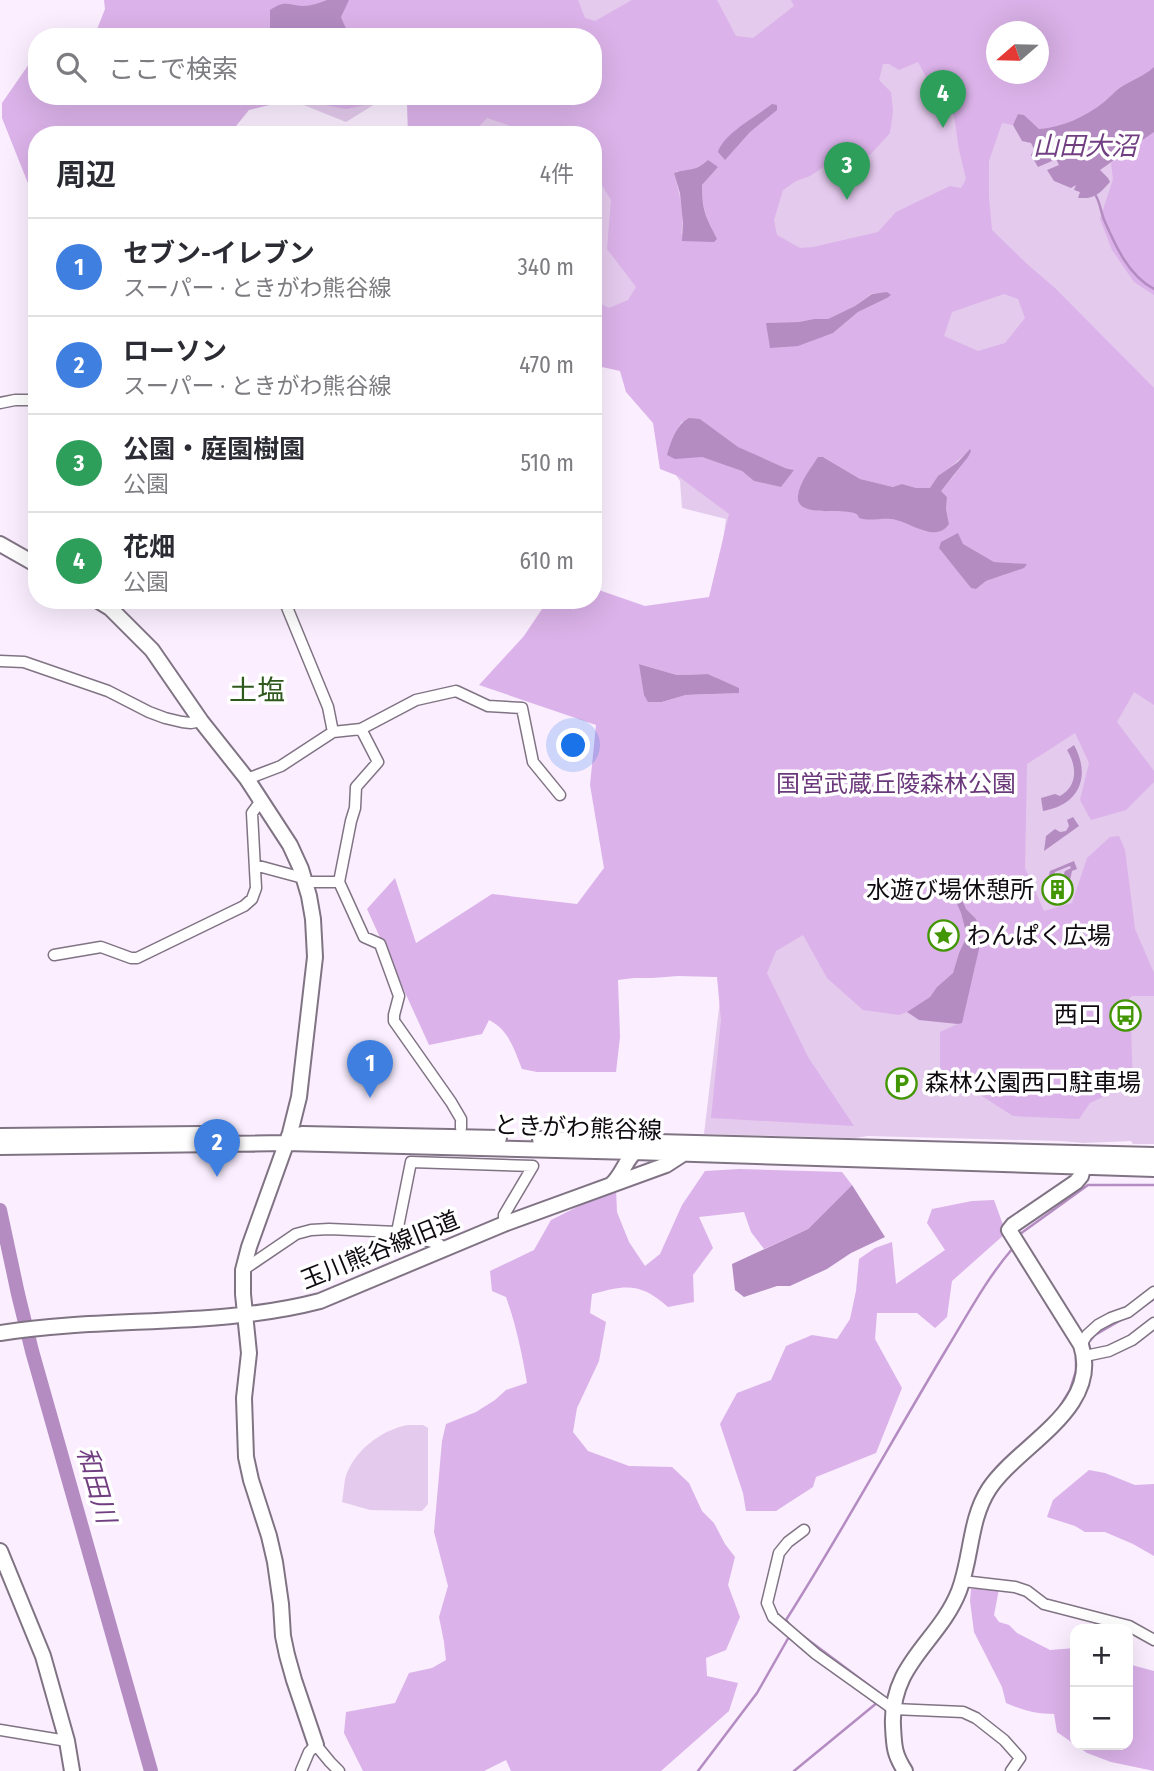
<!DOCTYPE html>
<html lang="ja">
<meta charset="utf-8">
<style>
body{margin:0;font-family:"Fira Sans Condensed","Noto Sans JP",sans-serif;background:#f2f2f3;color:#2b2b33}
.controls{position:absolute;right:21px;bottom:21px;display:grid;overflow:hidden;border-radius:14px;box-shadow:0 7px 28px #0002}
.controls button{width:63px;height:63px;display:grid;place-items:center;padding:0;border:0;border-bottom:2px solid #e1e1e2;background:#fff;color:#2b2b33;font:35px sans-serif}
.compass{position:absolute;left:986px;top:21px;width:63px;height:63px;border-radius:50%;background:#fff;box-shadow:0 7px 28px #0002;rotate:250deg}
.you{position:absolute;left:574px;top:746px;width:24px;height:24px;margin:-18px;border:5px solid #fff;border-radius:50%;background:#1a73e8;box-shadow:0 0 0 10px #1a73e833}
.badge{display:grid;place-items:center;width:46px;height:46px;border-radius:50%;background:#429603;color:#fff;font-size:23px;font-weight:700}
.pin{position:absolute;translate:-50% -58px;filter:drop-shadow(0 2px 4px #0008)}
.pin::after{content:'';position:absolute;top:37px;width:24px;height:21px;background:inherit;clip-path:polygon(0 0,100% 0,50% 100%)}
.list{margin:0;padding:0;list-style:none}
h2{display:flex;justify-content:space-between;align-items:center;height:91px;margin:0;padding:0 28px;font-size:30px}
h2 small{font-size:23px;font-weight:400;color:#7c7c81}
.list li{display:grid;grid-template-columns:46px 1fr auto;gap:21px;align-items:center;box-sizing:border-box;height:98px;padding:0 28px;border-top:2px solid #e1e1e2}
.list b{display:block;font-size:26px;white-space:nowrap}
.list p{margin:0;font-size:23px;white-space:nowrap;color:#7c7c81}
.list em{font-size:23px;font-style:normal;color:#7c7c81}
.icon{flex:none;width:38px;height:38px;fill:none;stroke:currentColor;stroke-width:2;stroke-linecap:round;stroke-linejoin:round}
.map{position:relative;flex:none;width:1154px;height:1771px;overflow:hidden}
.search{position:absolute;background:#fff;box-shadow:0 7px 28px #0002;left:28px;top:28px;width:574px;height:77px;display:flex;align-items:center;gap:18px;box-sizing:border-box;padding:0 24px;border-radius:28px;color:#7c7c81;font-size:26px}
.panel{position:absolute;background:#fff;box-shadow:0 7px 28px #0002;left:28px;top:126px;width:574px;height:483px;border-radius:28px}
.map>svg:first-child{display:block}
</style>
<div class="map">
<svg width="1154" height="1771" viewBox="0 0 1154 1771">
<rect width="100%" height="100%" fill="#faeeff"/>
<path fill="#e4caed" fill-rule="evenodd" d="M129,0h1025v1144h-21l-2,-3 -47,2 -24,-2 -192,-5 -13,2 -151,-4 19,-159 -9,-372 12,-84 -44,-11 -2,-27 -23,-33 4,-58 -68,-37v-218h-172l-10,-39h182v-59h-486zM996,32h42v42h-42z
M281,96h107l-42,26z
M408,1425h15l5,3v76l-6,7 -52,-1 -28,-8c1,-7 2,-15 3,-23 8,-28 36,-49 63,-54z"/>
<path fill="#dbb2e9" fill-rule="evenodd" d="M104,0h474l7,18 10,3 37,-21h85l19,36 17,2 41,-32 -3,-6h363v67c-10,9 -22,13 -33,20 -6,4 -11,10 -17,15 -19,15 -40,25 -65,27l-15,-14 -5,-1 -6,11 -11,-2 -13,38v37l3,32 35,34 28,24 99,100v317l-20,-13 -17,30 37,49v11l-28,28 -35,10 -11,-20 9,-37 -14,-30 -48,31 -2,104 19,43 28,-8 15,-45 23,-21 9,-1 6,14 10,79 19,44v23h-22l-13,13 3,18 9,1 2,59h-9l-34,16 -11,16 -66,-3 -73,-47v-37l22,-10 14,-102 -22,-23 7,16 6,23 -8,17 -6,20 -16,14 -7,10 -23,15 -8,3 -36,-5 -36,-32 -24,-43 -27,16 -9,22 41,84 46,69 -143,-8 10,-98 -4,-43 -39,-1 -26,2h-18l-16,2 2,57 -4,35h-79l-15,-3c-8,-20 -13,-39 -33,-49l-7,14 -53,11 -62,-136 28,-31 21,65 76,-49 85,10 27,-36 -14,-83 6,-60 -117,-40 45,-49 18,-27 20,-9h31v-12l52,18 64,-9 20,-83 -51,-38 -18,-7 -7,-46 -27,-31 -6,-21 -27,-6v-65l16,8 19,-8 8,-13 -29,-38 4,-49 -14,-23 -4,-9v-33h-55l-51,-17 -16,17h-63l-1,-31 -5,-8h191v-59h-499l11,-28zM996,32h42v42h-42zM918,62l8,15 28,39 5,34 7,29 -5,9 -11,-2 -54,26 -18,20 -65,15 -13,1 -23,-13 -3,-15 9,-30 13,-9 14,-5 21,-14 39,-7 20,-22 3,-22 -2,-19 -12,-12 4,-16h6l10,6zM705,163l13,4 -16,18c0,17 2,28 10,43l-31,6c4,-22 -2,-40 -7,-61l3,-2 11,1zM872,293h15v5l-29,14 -25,21 -67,-10 33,-1 15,-3h14l27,-13zM1004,294l14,5 7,19 -20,25 -27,8 -34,-15 8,-24zM700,419l37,28 48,21 8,1 -12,18 -27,-6 -12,-10 -40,-14 -35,-2 14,-33zM969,450l2,1 -17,25 -14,15 7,6 -1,12 3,15 -23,8c-10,-5 -21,-11 -33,-13 -14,-3 -27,3 -40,-6l-29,-56 36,22 34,8 8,-3 14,4h14c11,-17 26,-24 39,-38zM958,533l4,11 32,18 32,2 -24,12 -16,5 -10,8 -5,-1 -9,-12zM639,664l38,11 31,-1 31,14v5l-53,2 -24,7z
M37,60v36h347l-5,6 -33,7 -52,-10 -45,11 -13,16 4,9h-203v71l-35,-88v-15l27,-39z
M1154,132v163l-20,-13 -22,-32 -12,-31 13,-40 -2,-16z
M740,1169l102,3 10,13 -44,44 -44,20 -13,-17 -7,-20 -45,5 14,31 -20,27 1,27 -26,5c-28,-25 -42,-22 -76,-13l-2,19 16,9 -7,39 -22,47 -4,24 15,19 41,15 43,1 17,16 13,28 12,12 11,21 10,13 -7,28 12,32 -14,33 -20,8 1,18 31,7 -9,28 -68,60h-150l-5,-11 -22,11h-121l-19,-38 2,-21 49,-9 14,-30 23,-5 14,-8 -2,-18 -5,-25 9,-31 -14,-54 8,-91 4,-17 30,-12 19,-12 11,-10 21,-7c-5,-30 -11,-58 -21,-86l-14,-6 -2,-20 44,-21 17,-30 28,-14 37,-17 1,23 12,30 16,24 15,-12 22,-49 23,-34z
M994,1200l12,33 -54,48 -5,36 -12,11 -18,-15h-40l-2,26 27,49 -26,65 -60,24 -3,10 -37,24h-30l-3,-18 -23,-69 17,-31 34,-13 15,-34 26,-11 25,4 13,-20 6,-28 3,-32 16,-11 17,-6 4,42 49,-34 -18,-27 5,-14 40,-8z
M1089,1470l16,3 30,12 19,-1v72l-21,-12 -28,-12h-20l-10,-6 -28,-9 6,-17z
M971,1589h28l-5,26 5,7 10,3 8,8 33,17 25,-2v97h53v-81l26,7v100l-43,-9 -24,-9 -30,-21 -3,-18c-18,0 -32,-4 -48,-11l-4,-16 -28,-55 -4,-31z"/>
<path fill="#b48cc2" d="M327,0h22l-8,17c5,12 6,17 19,20h-90v-27c16,-10 15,-5 33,-4 8,0 16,-3 24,-6z
M1154,67v65l-54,38 8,8 2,4c-11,12 -15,17 -32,16l2,-6 -6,-2 2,-5 -5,3 -17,-7 -7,-11 12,-5 -4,-8 -4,2 1,2 -14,6 -7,-12 3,-6 -3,-6 -9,-2 -9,-16 5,-11 6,1 15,14c24,-2 46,-12 65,-27 6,-5 11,-11 17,-15 11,-7 23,-11 33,-20z
M772,104l5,1v5l-27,22 -25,28 -7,-8c6,-19 38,-35 54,-48z
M708,160l10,7 -16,18c0,27 4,31 15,54l-3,3 -32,-1 1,-18 -3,-30 -6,-20c13,-5 20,0 34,-13z
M887,292l4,3 -4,3 -29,14 -25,21 -35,13 -28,2 -4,-25 33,-1 15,-3h14l27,-13 17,-12z
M689,418l11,1 38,28 47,21 9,2 -13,17 -27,-6 -12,-10 -40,-14 -27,2 -8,-4c4,-14 10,-31 22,-37z
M970,449l1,2 -3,6 -27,34 6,6 -1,12 3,15c-13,19 -36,0 -53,-4 -11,-3 -22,1 -33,-1 -8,-2 -1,-2 -9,-6 -13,-5 -59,5 -56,-17 1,-13 13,-28 20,-39h5l37,22 33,8 9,-3 14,4h14l8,-12 20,-14z
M958,533l5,11 31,18 33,2 -3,4 -38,13 -10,8 -5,-1 -32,-40 2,-6z
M639,664l38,11 31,-1 31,14v5l-53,2 -24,7h-14l-4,-7z
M1074,745c17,31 6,60 -31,66l-2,-13 14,-4 5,2c18,-10 17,-30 7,-46z
M1073,817l6,9 -35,25 2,-15 9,-7 5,3 6,-1 3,-5 -2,-6z
M1074,861l3,8 -5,2 -7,33 -9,-1 1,-5 4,1 4,-19 -3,-1 3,-8 6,-3 -1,-2 -15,6 -3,11 -5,-1 3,-11z
M956,886l10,23 10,10 5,13 -2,17 -17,74 -4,1 -39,-4 -12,-8 23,-15 7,-10 16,-14 6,-20 8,-17 -6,-23 -7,-16 -1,-9z
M852,1185l33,52 -34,16 -24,16 -37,17h-13l-33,11 -9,-7 -3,-26 76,-35z"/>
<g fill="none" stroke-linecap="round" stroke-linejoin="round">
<path stroke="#b48cc2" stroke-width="2.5" d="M1096,196c5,9 5,18 9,26 11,25 24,54 49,67
M1021,1237l-1,-3 68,-49h66
M1142,1307l12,-8
M1088,1343l7,-8 33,-19
M1059,1408l11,-18 6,-19v-15
M975,1500c12,-31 44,-53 68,-75
M793,1629l-7,-9c56,-88 106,-180 160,-270 21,-34 40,-71 67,-102
M795,1630l87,65
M698,1771l59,-78 33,-58
M794,1771l84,-69"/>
<path stroke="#b48cc2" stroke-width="14" d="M0,1210l18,84 14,57 119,420"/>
<defs>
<path id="street" d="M0,403l15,-3h22
M284,600l44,107 5,25
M0,661l24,1 84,29 41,21 16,6 17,4 9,1 10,-2
M361,729l17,33 -22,25 -1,21 -4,13 -12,61 25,55 16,7 19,52 -5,19v6l57,81 10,17v9
M247,779l34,-13 52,-34 28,-3 55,-29 40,-9 32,15 34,2 11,54 27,33
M255,865l48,13
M304,882h35
M54,955l47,-8 30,11h6l107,-52 8,-7 4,-11 -4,-75 9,-12
M397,1232l14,-70 122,4 -29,49v9
M243,1270l53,-36 15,-4 18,-1 68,3 42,12 5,5
M1081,1345l6,-10 11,-10 13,-7 17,-6 26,-20
M1085,1356l24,-5 23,-11 22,-17
M804,1530l-16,12 -9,11 -12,50 6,14 43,37 77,55 70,3 13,6 28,22 16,18 -9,13
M963,1581l52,6 12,4 17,13 85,22 25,14
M0,1730l67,11
M301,1771l8,-19 7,-7 14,17 9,9"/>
<path id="secondary" d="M0,544l37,21
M97,600l13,8 42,42 49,71 46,58 43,66 11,24 8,27 4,23 2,38 -16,140 -9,36 -41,114 -6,23v24l6,59 -5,45 2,59 5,23 18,56 6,26 6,42 2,32 4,19 7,25 22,65
M302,1134l197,4
M0,1136l202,-2
M540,1139l614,16
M0,1147l286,-4 348,9 520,17
M611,1185c12,-10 14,-26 27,-36
M0,1333c106,-17 216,-5 320,-32l184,-77 162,-59 17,-11
M0,1551l43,105 24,85 5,30
M905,1771c-11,-17 -11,-25 -12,-45 -3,-63 46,-84 66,-135 13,-34 10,-71 30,-102 29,-44 113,-80 92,-144l-72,-115 4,-5 63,-43 5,-6 4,-16"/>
</defs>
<use href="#street" stroke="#807484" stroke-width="13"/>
<use href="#secondary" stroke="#807484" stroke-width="18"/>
<use href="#street" stroke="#fff" stroke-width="10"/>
<use href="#secondary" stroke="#fff" stroke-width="14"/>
</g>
<defs>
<symbol id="building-ring" viewBox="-11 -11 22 22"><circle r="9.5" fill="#fff" stroke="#429603" stroke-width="1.5"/><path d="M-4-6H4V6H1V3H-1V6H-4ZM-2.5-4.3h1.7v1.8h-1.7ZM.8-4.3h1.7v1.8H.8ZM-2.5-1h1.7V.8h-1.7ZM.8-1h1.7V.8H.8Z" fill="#429603"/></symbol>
<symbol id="sight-ring" viewBox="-11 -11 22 22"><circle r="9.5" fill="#fff" stroke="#429603" stroke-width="1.5"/><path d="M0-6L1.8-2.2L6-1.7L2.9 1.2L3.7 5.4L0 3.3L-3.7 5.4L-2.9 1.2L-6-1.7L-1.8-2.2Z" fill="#429603"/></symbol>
<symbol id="bus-ring" viewBox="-11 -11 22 22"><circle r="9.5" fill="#fff" stroke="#429603" stroke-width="1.5"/><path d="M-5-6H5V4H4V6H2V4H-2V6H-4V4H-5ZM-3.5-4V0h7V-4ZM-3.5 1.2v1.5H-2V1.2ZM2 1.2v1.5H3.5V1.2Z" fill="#429603"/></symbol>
<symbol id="parking-ring" viewBox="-11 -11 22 22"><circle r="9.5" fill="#fff" stroke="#429603" stroke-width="1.5"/><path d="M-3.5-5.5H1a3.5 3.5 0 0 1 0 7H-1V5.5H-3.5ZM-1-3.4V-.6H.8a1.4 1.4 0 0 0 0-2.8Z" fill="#429603"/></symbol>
</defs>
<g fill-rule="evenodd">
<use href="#building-ring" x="1040" y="872" width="35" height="35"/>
<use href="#sight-ring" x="926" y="918" width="35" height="35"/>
<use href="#bus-ring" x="1108" y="998" width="35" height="35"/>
<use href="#parking-ring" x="884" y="1066" width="35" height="35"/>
</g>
<g text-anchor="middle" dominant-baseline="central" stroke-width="7" stroke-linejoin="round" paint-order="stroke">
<g font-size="24" fill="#6a387b" stroke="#fff">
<text x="896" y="784">国営武蔵丘陵森林公園</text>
</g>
<g font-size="24" fill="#100b11" stroke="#fff" text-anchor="end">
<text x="1034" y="890">水遊び場休憩所</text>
<text x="967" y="936" text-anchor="start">わんぱく広場</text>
<text x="1102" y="1015">西口</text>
<text x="925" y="1083" text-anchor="start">森林公園西口駐車場</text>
</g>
<g font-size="24" fill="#100b11" stroke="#fff">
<text transform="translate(578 1128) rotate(2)">ときがわ熊谷線</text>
<text transform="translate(380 1250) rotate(-22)">玉川熊谷線旧道</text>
</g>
<g font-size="26" font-style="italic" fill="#713f81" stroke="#fff">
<text x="1085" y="146">山田大沼</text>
<text transform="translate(96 1485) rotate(74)">和田川</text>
</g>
<g font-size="28" fill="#2f581c" stroke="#fff">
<text x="257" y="690">土塩</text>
</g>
</g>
</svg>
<div class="controls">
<button>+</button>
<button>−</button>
</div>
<svg class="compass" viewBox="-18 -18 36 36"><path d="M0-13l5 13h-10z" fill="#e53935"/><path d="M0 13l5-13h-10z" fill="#7c7c81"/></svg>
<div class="you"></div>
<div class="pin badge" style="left:370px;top:1098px;background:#3f7fe0">1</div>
<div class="pin badge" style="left:217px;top:1177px;background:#3f7fe0">2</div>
<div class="pin badge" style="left:847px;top:200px;background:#2e9e5b">3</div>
<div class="pin badge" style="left:943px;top:128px;background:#2e9e5b">4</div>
<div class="search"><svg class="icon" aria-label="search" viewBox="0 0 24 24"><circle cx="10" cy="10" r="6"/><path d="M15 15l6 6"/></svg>ここで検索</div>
<section class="panel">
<h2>周辺<small>4件</small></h2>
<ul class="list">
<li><span class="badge" style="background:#3f7fe0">1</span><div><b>セブン-イレブン</b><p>スーパー · ときがわ熊谷線</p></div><em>340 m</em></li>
<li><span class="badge" style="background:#3f7fe0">2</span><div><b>ローソン</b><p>スーパー · ときがわ熊谷線</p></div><em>470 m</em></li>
<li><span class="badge" style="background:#2e9e5b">3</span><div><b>公園・庭園樹園</b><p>公園</p></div><em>510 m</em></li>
<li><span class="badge" style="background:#2e9e5b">4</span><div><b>花畑</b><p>公園</p></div><em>610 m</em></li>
</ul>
</section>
</div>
